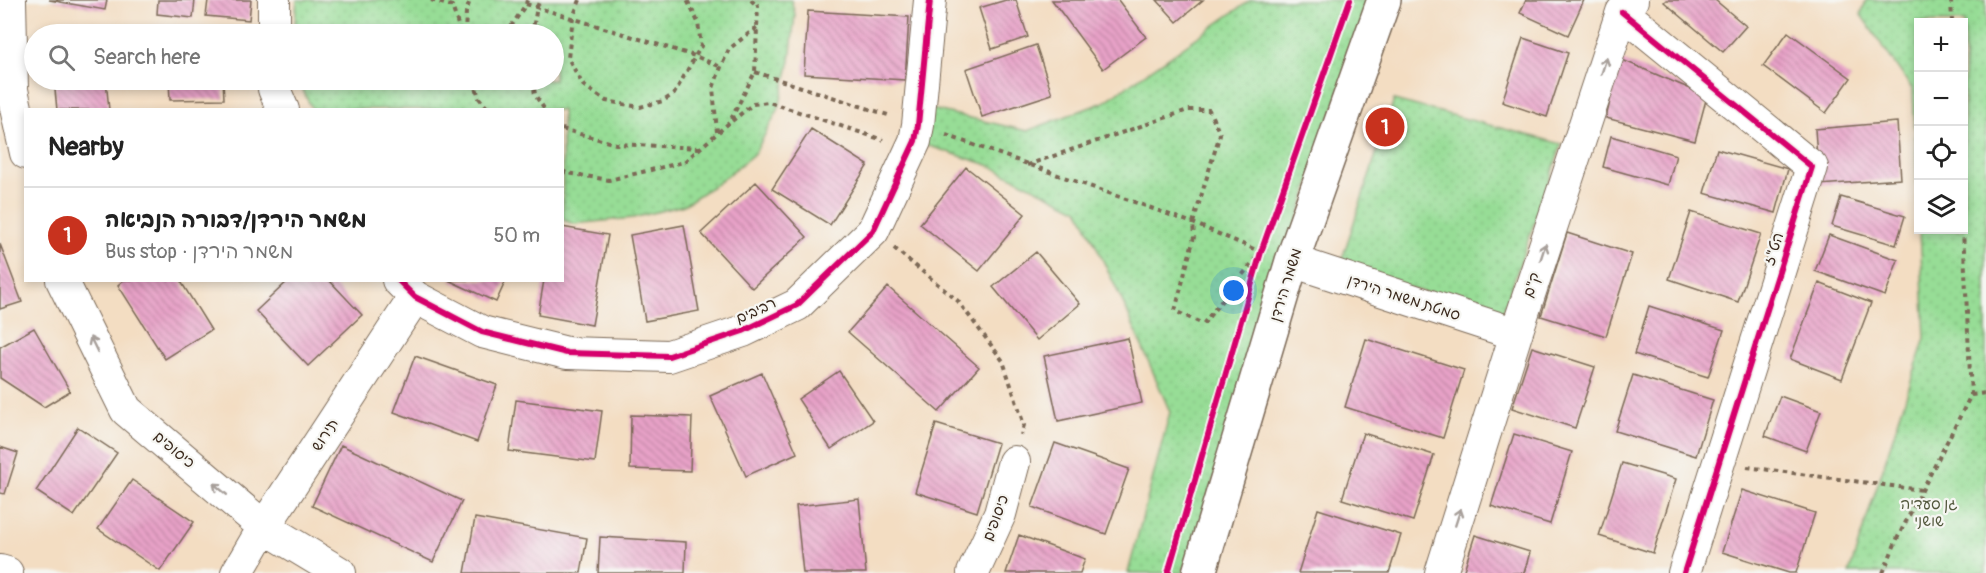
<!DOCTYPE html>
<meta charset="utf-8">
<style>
body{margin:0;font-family:Pangolin,"Playpen Sans Hebrew",sans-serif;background:#f6f6f6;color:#222}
.controls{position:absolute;right:18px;top:18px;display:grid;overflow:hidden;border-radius:0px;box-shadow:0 3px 9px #0003}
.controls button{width:54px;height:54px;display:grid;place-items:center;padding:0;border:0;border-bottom:2px solid #e0e0e0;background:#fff;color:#222;font:30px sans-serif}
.you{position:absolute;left:1234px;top:291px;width:21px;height:21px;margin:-15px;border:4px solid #fff;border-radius:50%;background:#1a73e8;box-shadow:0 0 0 9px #1a73e833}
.badge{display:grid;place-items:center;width:39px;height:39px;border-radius:50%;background:#c8321e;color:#fff;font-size:20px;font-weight:700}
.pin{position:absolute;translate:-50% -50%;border:3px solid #fff;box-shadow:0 2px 6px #0006}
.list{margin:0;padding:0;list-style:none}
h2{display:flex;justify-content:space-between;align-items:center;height:78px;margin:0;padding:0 24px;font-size:26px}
h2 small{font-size:20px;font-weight:400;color:#767676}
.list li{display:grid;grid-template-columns:39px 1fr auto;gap:18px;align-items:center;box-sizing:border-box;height:96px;padding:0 24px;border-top:2px solid #e0e0e0}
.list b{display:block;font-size:22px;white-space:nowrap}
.list p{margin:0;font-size:20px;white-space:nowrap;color:#767676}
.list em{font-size:20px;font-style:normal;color:#767676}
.icon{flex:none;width:33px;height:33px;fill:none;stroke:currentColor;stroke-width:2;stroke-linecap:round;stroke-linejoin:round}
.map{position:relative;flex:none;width:1986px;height:573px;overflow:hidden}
.search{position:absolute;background:#fff;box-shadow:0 3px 9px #0003;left:24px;top:24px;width:540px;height:66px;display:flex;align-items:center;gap:15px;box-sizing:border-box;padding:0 21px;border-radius:33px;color:#767676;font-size:22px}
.panel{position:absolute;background:#fff;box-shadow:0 3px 9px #0003;left:24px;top:108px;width:540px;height:174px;border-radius:0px}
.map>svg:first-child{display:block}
</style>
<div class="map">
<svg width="1986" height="573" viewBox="0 0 1986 573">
<defs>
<pattern id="park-dots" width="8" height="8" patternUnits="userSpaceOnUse" patternTransform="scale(1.5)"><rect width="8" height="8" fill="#97dd96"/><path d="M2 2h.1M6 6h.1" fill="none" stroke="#83be81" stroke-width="1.8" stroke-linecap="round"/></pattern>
<pattern id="building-back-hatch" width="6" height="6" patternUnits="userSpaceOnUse" patternTransform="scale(1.5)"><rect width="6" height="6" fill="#e8a2c8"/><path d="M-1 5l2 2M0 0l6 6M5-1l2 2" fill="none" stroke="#bd84a2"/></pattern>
</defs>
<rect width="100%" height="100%" fill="#f6f6f2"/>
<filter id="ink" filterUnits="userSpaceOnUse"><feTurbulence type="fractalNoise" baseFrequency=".0167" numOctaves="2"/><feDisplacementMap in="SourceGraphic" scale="12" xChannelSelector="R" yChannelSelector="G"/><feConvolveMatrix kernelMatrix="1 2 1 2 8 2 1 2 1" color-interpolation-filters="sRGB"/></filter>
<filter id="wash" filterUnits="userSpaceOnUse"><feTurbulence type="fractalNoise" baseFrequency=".008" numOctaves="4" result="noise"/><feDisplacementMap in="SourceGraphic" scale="24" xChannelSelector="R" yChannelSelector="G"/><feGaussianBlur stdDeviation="1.35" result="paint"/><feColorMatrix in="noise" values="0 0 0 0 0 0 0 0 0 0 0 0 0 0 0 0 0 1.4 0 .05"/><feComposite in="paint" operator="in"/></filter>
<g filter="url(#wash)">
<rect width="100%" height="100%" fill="#f3ddc2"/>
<path fill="url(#park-dots)" stroke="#69845a" stroke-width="1.5" d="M297,0h494l4,14 -5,47 -11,47 -24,45 -36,29 -35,23 -51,13 -59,6 -11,-4 -1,-110 -250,-1 -14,-29h256v-46h-260z
M1251,0h118l-186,573h-55l42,-161 -43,-101 -48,-101 -91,-45 -68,-22 7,-35 100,23 77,-29z
M1866,0h120v573h-137l76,-235 -5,-108h44v-208h-46v186l-5,-118 -52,-75z
M1394,100l168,44 -60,170 -163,-46z"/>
<g id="blocks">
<path fill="url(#building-back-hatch)" d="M49,0h58l-2,10z
M158,0h37l-2,18 -36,-4z
M208,0h43l-2,20 -43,-4z
M1006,0h10l12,37 -36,12 -13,-41z
M1052,0h66l28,37 -43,32z
M1157,0h46l-26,22z
M1526,0h58l-16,35 -48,-22z
M1666,0h49l31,26 -23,26 -59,-50z
M808,11l101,6 -4,63 -101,-6z
M102,30l1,4h-37v-1z
M1788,32l63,46 -25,35 -63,-47z
M1523,38l45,15 -21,64 -45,-15z
M1036,45l16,49 -70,23 -16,-48z
M1620,59l87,37 -12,45 -89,-23z
M54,80h52l3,30h-52z
M169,80h54l1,19 -54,1z
M1897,122l4,57 -82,6 -4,-56z
M811,129l57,36 -38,60 -58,-36z
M1611,136l65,19 -8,30 -65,-18z
M1717,149l71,20 -12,44 -72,-20z
M966,167l59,47 -46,57 -59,-47z
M756,182l51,55 -55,51 -51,-55z
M1841,197l64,19 -9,29 -64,-19z
M1691,212l70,22 -23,68 -69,-23z
M684,225l15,86 -54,10 -15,-86z
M562,227l46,8 -16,90 -54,-10 6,-35h18z
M1567,233l65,21 -26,82 -65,-20z
M1829,235l69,25 -13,36 -70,-25z
M0,244l22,58 -22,7z
M1036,252l44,52 -43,36 -44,-53z
M124,280h56l31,50 -46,29 -47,-74z
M289,280h40l33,35 -54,51 -52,-55z
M448,280h58l-10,22z
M1819,283l52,20 -29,76 -52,-20z
M888,287l91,80 -40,45 -91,-80z
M1649,306l75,24 -16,47 -74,-23z
M34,328l36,63 -26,16 -44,-29v-31z
M1128,338l14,65 -84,18 -14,-65z
M1366,339l98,31 -21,68 -98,-31z
M1532,347l63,20 -20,61 -63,-20z
M415,356l82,29 -20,57 -83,-30z
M839,371l34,50 -42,28 -33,-50z
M762,373l35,80 -51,23 -36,-80z
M1633,375l80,25 -17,56 -81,-25z
M1780,396l41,15 -15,40 -41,-15z
M516,400l86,11 -7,51 -86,-11z
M631,415l61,2 -2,54 -60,-2z
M936,424l62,19 -21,69 -62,-20z
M78,427l39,26 -43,63 -38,-25z
M1363,433l71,22 -21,66 -71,-22z
M1514,434l58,18 -22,72 -59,-18z
M1055,443l74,26 -23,65 -74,-27z
M341,445l121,56 -29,61 -121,-56z
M0,447l18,6 -13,41 -5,-1z
M1622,463l54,16 -23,74 -54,-17z
M132,480l62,42 -34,49 -62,-42z
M1742,490l73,23 -19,60h-7l-67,-21z
M859,499l7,74h-63l-7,-67z
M1318,509l83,26 -12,38h-91z
M475,518l112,20 -6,35h-116z
M1019,535l66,24 -5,14h-74z
M1475,535l55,17 -6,21h-61z
M600,537l86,5 -1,31h-87z"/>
</g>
</g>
<g filter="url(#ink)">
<use href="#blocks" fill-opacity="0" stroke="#7b6957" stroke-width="1.5"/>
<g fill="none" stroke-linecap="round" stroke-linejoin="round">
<defs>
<path id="minor" d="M10,0l2,90 14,63
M274,0v34
M1622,12l190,155 -128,406
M274,80v9l9,21
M1292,261l224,73
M62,280l64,130 138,117 76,46
M398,280l17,17 67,35 85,21 102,3 74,-25 54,-26 76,-74 42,-90 3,-16 12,-125
M0,571l7,2
M237,573l27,-46 151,-230
M973,573l27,-59 14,-52
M1441,573l75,-239 106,-322 10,-12"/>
<path id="tertiary" d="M1199,573l93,-312 92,-261"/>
</defs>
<use href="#minor" stroke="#7b6957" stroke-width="34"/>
<use href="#tertiary" stroke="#7b6957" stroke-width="36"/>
<path stroke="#7b6957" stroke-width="4" stroke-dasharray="4.5 4.5" stroke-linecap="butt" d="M431,0l21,6 9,28
M580,0l-7,17 -5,41 15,27 23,16 34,6 23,-6 11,-7 27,-48 -3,-24 -11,-22
M751,0l6,6
M1951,0l1,22
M526,4l169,52 26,11
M465,34l1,-22 4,-12
M506,34l20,-30 1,-4
M532,34l5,-27 3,-7
M755,72l133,43
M474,80l5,18 10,12
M533,80l2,15 10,15
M732,121l21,-17 16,-2 114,38
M562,129l54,15 84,4
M717,132l-4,-44 8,-21 8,-18 28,-22
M946,135l247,88 68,29
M1027,165l161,-55h21l11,24 -27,89 1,14 -19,74 28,13 58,-72 2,1
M562,171l5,2 42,7 75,-18 45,-39 26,-51 3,-66 -2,-6
M894,248l64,53 45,60 21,64 -3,10
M1971,395l15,-2
M1747,467l175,23
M1883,573l14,-34 74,-144 -8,-165"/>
<use href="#minor" stroke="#fff" stroke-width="32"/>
<use href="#tertiary" stroke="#fff" stroke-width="33"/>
<defs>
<path id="cycleway" d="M1622,12l190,155 -128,406
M398,280l17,17 67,35 85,21 102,3 74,-25 54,-26 76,-74 42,-90 3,-16 12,-125
M1168,573l93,-321 89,-252"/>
</defs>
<use href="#cycleway" stroke="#f6f6f2" stroke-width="10"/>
<use href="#cycleway" stroke="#d6006c" stroke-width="6"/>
</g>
<defs><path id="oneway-shaft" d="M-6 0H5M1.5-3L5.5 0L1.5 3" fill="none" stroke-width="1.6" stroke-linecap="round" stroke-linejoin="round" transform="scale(1.5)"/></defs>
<g stroke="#a79f9a">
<use href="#oneway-shaft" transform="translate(1604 66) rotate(-72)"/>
<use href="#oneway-shaft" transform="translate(1543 252) rotate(-72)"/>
<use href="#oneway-shaft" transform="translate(94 345) rotate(-116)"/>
<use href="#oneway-shaft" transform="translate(220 489) rotate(-140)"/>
<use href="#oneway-shaft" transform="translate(1458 517) rotate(-72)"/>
</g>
</g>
<g text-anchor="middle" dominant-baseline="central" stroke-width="4.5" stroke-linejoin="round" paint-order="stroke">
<g font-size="15" fill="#3b2a1e" stroke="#f6f6f2">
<text transform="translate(1774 249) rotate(-72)">הט"ז</text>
<text transform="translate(1286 285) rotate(-73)">משמר הירדן</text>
<text transform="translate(1532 285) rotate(-72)">ק"ם</text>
<text transform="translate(1404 298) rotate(18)">סמטת משמר הירדן</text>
<text transform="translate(756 311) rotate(-25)">רביבים</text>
<text transform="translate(325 435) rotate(-57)">תירוש</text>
<text transform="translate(174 450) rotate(40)">כיסופים</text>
<text transform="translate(996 518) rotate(-70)">כיסופים</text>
</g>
<g font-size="15" fill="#52573c" stroke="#f6f6f2">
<text x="1929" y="504">גן סעדיה<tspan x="1929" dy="17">שושני</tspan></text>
</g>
</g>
</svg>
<div class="controls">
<button>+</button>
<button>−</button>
<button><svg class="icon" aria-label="locate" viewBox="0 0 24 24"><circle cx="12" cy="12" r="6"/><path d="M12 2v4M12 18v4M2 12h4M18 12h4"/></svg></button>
<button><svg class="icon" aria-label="layers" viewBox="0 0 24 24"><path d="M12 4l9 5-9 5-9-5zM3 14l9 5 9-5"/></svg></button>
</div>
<div class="you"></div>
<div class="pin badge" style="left:1385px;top:127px">1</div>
<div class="search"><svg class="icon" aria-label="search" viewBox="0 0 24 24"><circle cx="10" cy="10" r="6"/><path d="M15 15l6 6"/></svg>Search here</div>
<section class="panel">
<h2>Nearby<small></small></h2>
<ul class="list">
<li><span class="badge">1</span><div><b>משמר הירדן/דבורה הנביאה</b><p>Bus stop · משמר הירדן</p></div><em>50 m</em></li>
</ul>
</section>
</div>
